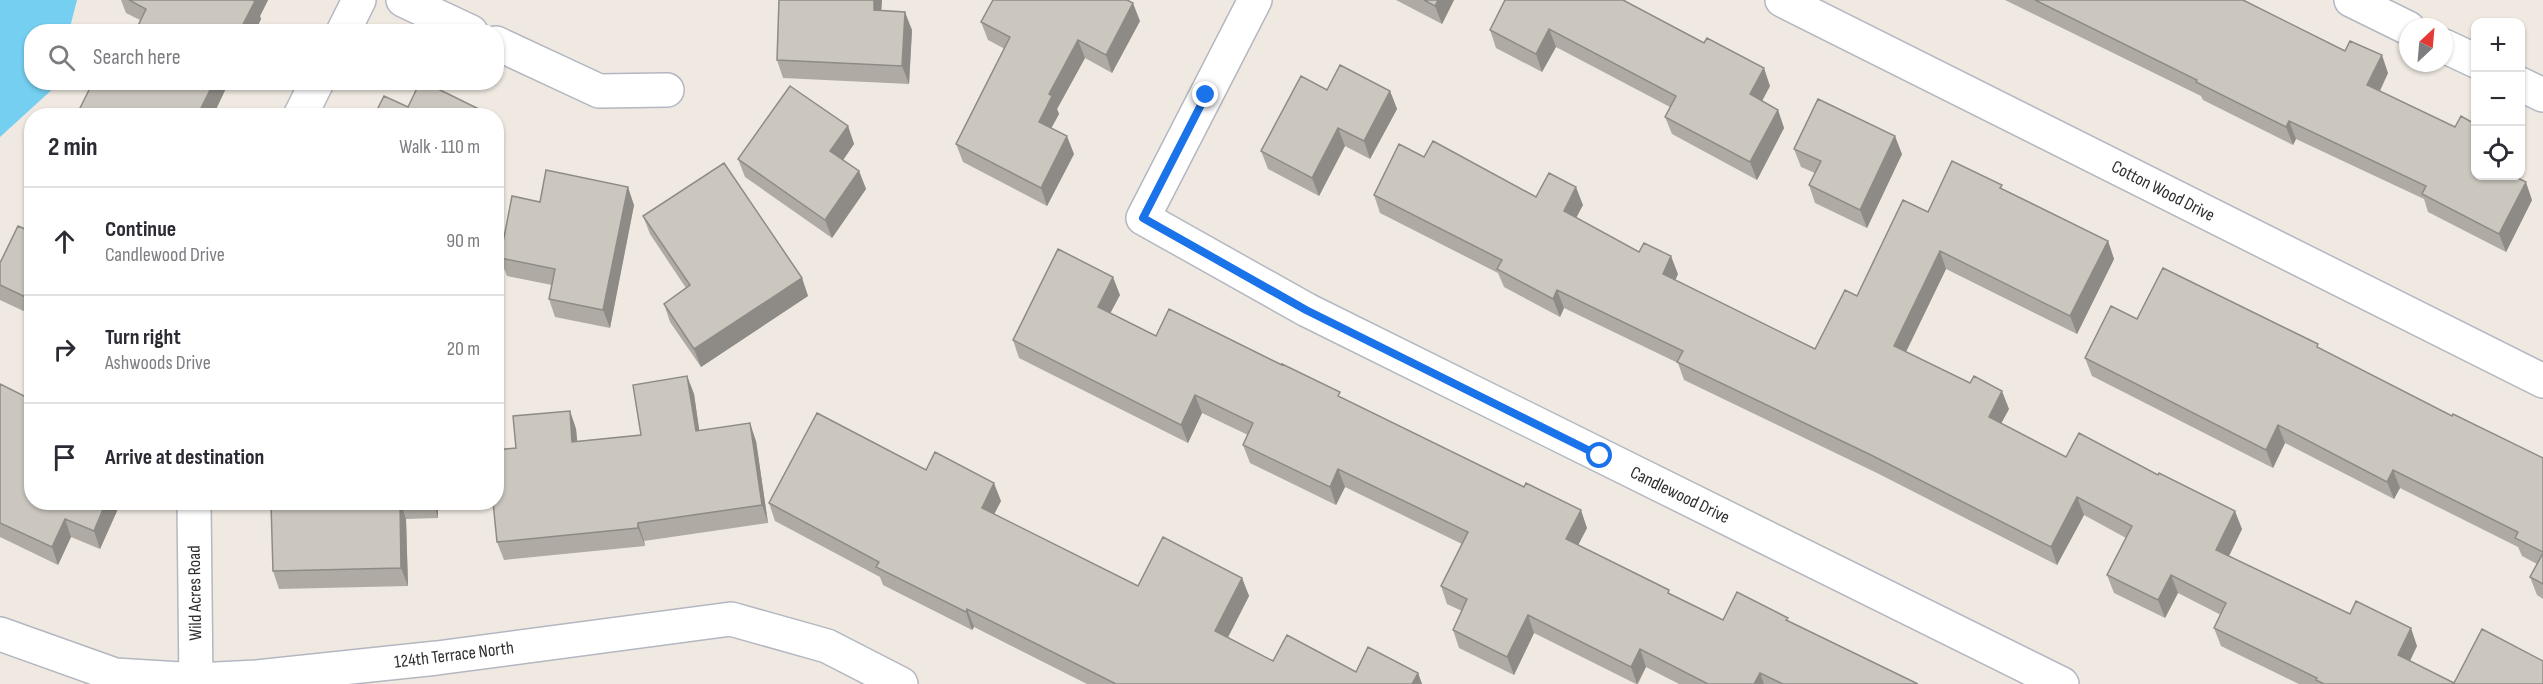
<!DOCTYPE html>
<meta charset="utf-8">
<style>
body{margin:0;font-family:"Sofia Sans Condensed",sans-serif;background:#f7f7f7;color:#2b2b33}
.controls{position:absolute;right:18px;top:18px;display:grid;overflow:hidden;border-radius:12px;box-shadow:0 2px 4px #0004}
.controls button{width:54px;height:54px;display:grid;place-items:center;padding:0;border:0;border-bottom:2px solid #e1e1e2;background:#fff;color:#2b2b33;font:30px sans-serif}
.compass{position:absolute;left:2399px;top:18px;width:54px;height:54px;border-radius:50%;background:#fff;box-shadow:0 2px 4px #0004;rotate:26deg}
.stop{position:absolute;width:18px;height:18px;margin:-14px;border:4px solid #1a73e8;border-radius:50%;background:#fff}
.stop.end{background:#1a73e8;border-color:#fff;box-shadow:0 2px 6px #0008}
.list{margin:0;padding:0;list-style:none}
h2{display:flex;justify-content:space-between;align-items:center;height:78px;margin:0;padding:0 24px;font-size:26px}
h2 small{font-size:20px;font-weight:400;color:#7c7c81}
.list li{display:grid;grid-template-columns:39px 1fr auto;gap:18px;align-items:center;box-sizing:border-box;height:108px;padding:0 24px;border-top:2px solid #e1e1e2}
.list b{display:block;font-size:22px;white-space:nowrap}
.list p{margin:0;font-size:20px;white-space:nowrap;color:#7c7c81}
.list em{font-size:20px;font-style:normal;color:#7c7c81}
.icon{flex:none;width:33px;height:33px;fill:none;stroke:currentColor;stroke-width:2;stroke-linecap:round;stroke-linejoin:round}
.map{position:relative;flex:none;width:2543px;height:684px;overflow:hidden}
.search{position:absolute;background:#fff;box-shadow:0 2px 4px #0004;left:24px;top:24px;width:480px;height:66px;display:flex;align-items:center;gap:15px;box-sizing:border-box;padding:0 21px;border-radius:24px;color:#7c7c81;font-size:22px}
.panel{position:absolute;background:#fff;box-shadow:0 2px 4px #0004;left:24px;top:108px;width:480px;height:402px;border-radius:24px}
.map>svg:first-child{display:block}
</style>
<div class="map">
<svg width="2543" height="684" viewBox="0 0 2543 684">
<rect width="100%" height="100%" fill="#efe9e1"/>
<path fill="#75cff0" d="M0,0h77l-8,31 -37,1v50l25,1 -1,3 -56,51z"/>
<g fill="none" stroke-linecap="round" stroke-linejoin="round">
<defs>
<path id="minor" d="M403,0l68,32
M1255,0l-112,218 164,92 755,374
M1782,0l761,381
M2351,0l57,28
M343,32l16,-32
M496,43l103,48 68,-1
M2444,46l32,15
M2520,84l23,11
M300,116l17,-34
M194,502l2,182
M0,634l115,41 82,5 60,-3 180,-19 294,-39 96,27 74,38"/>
</defs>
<use href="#minor" stroke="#b4b7c1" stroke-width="36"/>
<use href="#minor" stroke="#fff" stroke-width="33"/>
</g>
<path fill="#afaba4" d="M121,0h147l-8,16 1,3 -6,13h-120l5,-12 -14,-7z
M779,0h103l-1,11 31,19 -3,54 -126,-6 -6,-18z
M1396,0h58l-12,24z
M1505,0l265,86 -8,15 16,9 6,18 -27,52 -85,-46 -7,-17 5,-10 -114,-60 -14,25 -46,-24 -6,-18z
M2005,0h238l145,73 -8,18 95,85 57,24 -26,52 -78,-40 -4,-13 -128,-60 -3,6 -90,-45 -2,-4z
M1140,21l-28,52 -27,-15 -28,51 2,5 -8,14 23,26 -27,52 -84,-44 -7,-18 49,-95 -17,-9 -7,-18z
M1327,90l63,1 7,18 -27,50 -25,-13 -26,50 -51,-27 -7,-18z
M848,126l6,18 -11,16 16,11 7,18 -34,49 -87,-61 -7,-18z
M1794,149l108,5 -35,74 -52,-25 -6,-18 6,-12 -14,-6z
M1424,157l112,40 47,8 -7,13 102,56 -3,6 140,69 42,-53 71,-84 75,-23 105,52 6,18 -37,75 -131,-65 -40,83 103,57 -8,14 65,34 176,72 -13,27 188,90 -7,15 44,22 89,1h-244l-78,-38 -7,-18 7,-13 -43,-22 -13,25 -51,-25 -7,-18 19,-37 -42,-23 -27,50 -178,-91 -195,-94 -6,-17 -114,-55 -4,9 -56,-30 -6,-14 -118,-60 -6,-18z
M540,202l94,3 -24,123 -55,-11 -6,-18 3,-14 -45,-9 -7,-18z
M643,216l159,62 6,18 -107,71 -31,-45 -6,-18 22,-16 -36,-54z
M32,232v83l-32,-15v-15z
M1120,295l-10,18 46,23 186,62 245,130 -9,17 93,50 52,25 66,2 129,62h-239l-33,-17 -8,17h-2l-102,-51 -20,42 -55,-27 -6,-18 9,-19 -15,-7 -6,-18 21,-42 -117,-57 -9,18 -86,-42 -7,-18 5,-10 -46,-22 -14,30 -169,-85 -6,-18z
M2137,319l183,30 132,67 91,42v141l-6,-4 -7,-18 7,-13 -15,-8 -4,-9 -118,-59 -6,11 -109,-56 -12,25 -181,-92 -7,-18z
M687,376l7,18 5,36 57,11 12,82 -124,18 1,5 -141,14 -7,-18 19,-94 54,-37 6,18 1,12 64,-6z
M0,384l32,118h89l-21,47 -29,-12 -13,28 -58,-28z
M926,470l75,31 -7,13 144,72 104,-8 7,18 -21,41 45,24 83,11 62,1 4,11h-335l-113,-57 -2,3 -89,-45 -3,-8 -105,-56 -6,-18z
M273,502h165v16l-32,1 2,67 -129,3 -6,-18z"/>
<path fill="#8e8b86" d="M252,0h16l-8,16 1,3 -6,13h-16z
M874,0h8l-2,28 -6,-18z
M1438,0h16l-12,24 -7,-18z
M1133,3l7,18 -28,52 -6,-18z
M905,12l7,18 -3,54 -7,-18z
M1549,29l7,18 -14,25 -6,-18z
M1078,40l7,18 -28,51 2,5 -14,26 -6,-18 10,-28z
M2382,55l6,18 -14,30 -7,-18z
M1764,68l6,18 -14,26 -6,-18z
M214,82h15l-16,34h-16z
M1390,91l7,18 -27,50 -6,-18z
M1778,110l6,18 -27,52 -7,-18z
M2289,121l7,18 -3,6 -7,-18z
M496,122l5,12 -5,9z
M848,126l6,18 -17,25 -7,-18z
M1338,128l7,18 -26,50 -7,-18z
M1067,136l7,18 -27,52 -6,-18z
M1895,136l7,18 -35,74 -7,-18z
M859,171l7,18 -34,49 -7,-18z
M2526,182l6,18 -26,52 -7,-18z
M628,187l6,18 -24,123 -7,-18z
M1576,187l7,18 -13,24 -6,-18z
M2108,241l6,18 -37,75 -7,-18z
M1940,251l6,18 -46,95 -6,-18z
M1671,256l7,18 -8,18 -7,-18z
M1113,277l7,18 -16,30 -6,-18z
M802,278l6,18 -107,71 -7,-18z
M1557,290l7,18 -4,9 -7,-18z
M687,376l7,18 8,55 -6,-18z
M2002,391l7,18 -14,26 -6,-18z
M1195,395l7,18 -14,30 -7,-18z
M570,411l6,18 3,30 -7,-17z
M750,423l6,18 12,82 -6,-18z
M2278,425l7,18 -12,25 -7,-18z
M1338,469l7,18 -9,18 -6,-18z
M2393,470l7,18 -6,11 -7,-17z
M994,483l7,18 -13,25 -6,-18z
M2077,497l7,18 -27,50 -6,-18z
M106,502h15l-21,47 -6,-18z
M400,502l6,17 2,67 -7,-18z
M433,502h5v16z
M1581,510l6,18 -15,29 -6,-18z
M2235,511l7,18 -19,39 -7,-18z
M65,519l6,18 -13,28 -6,-18z
M638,523l6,18 1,5 -7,-18z
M2171,575l7,18 -13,25 -7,-18z
M1242,578l7,18 -27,53 -7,-18z
M967,609l7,18 -2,3 -6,-18z
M1528,615l6,18 -20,42 -7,-18z
M2411,628l6,18 -13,27 -6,-18z
M1640,649l6,18 -9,17 -6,-17z
M1418,673l4,11h-10z
M1760,673l4,11h-10z"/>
<path fill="#cbc7bf" stroke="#8e8b86" stroke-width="1.5" d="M129,0h123l3,1 -16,31h-104l11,-23z
M779,0h95v10l31,2 -3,54 -125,-6z
M993,0h134l6,3 -27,52 -28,-15 -29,54 3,2 -13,26 28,14 -26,52 -85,-44 54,-107 -29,-15z
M1424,0h14l-3,6z
M1505,0h118l81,43 3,-5 57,30 -14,26 28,16 -28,52 -85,-45 11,-21 -127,-67 -13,25 -46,-24z
M2035,0h208l102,51 5,-10 32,14 -15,30 88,42 6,-11 14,8v52h39l12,6 -27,52 -77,-40 4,-8 -137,-65 -3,6 -90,-45 1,-2z
M1340,65l50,26 -26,50 -26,-13 -26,50 -51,-27 40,-75 26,14z
M93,82h121l-17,34h-121z
M420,82h4l69,34h-119l10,-20 24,11z
M790,86l58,40 -18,25 29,20 -34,49 -87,-61z
M1818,99l77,37 -35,74 -51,-25 12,-24 -27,-12z
M1433,141l103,56 13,-24 27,14 -12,24 75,41 5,-9 27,13 -8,18 152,75 30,-59 12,6 46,-96 25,12 24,-51 50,24 -2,3 108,53 -38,75 -130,-65 -46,95 76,37 4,-7 28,15 -13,26 77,40 13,-24 79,42 1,-2 76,38 -19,39 134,64 6,-13 55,27 -13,27 56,28 28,-54 61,32v23h-219l-8,-4 1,-2 -103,-50 12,-25 -55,-28 -13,25 -51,-25 25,-49 -55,-29 -26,50 -178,-91 -196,-94 6,-11 -126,-61 -4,9 -56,-30 5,-9 -128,-65 25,-51 25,13z
M724,163l78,115 -108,71 -30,-45 26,-19 -47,-69z
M546,170l82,17 -25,123 -54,-11 6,-30 -55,-11 12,-62 28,6z
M18,226l14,6v68l-32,-15v-22z
M1058,249l55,28 -15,30 58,29 13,-27 113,56v-1l58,28 -2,4 186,91 2,-4 55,27 -15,29 103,51 -1,3 55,27 14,-28 51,26 -2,2 132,64h-135l-23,-11 -6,11h-46l-68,-35 -9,18 -103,-52 -21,42 -54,-27 14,-31 -26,-13 27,-54 -130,-63 -8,18 -87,-42 10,-22 -58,-28 -14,30 -168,-85z
M2163,268l155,76 -1,3 135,69 1,-2 90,44v94l-28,-14 3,-6 -125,-62 -6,12 -109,-57 -12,25 -181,-92 26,-52 26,13z
M687,376l9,55 54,-8 12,82 -124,18v5l-141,14 -4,-40h3v-52l20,-2 -3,-32 57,-5 2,31 69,-7 -8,-50z
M0,384l32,16v102h74l-12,29 -29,-12 -13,28 -52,-24z
M817,413l109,57 9,-18 59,31 -12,25 156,78 25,-49 79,41 -27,53 58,30 14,-26 69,37 12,-25 50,26 -6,11h-296l-149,-75 -1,3 -90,-45 3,-5 -110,-59z
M273,502h127l1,66 -128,3 -2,-67h2z
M2543,553v31l-13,-7z"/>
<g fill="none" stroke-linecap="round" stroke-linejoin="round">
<path stroke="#1a73e8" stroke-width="8" d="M1206,95l-63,123 163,92 294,146"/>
</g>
<g text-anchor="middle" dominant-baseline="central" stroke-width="4.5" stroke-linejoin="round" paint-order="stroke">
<g font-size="18" fill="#2e2e2e" stroke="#fff">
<text transform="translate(2163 191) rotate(27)">Cotton Wood Drive</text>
<text transform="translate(1680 495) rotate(26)">Candlewood Drive</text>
<text transform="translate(195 593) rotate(-91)">Wild Acres Road</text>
<text transform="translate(454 655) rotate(-7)">124th Terrace North</text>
</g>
</g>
</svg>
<div class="controls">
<button>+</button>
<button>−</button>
<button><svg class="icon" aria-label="locate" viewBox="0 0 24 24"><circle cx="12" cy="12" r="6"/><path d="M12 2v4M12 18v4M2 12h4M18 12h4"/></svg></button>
</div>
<svg class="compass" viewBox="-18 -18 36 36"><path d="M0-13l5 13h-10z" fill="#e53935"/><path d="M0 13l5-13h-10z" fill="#7c7c81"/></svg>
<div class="stop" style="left:1600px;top:456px"></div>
<div class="stop end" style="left:1206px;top:95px"></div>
<div class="search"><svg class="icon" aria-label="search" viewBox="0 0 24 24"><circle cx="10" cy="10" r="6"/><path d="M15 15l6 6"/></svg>Search here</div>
<section class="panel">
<h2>2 min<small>Walk · 110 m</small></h2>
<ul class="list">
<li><svg class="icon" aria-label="ahead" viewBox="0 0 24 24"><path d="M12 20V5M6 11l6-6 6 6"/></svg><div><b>Continue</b><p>Candlewood Drive</p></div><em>90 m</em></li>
<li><svg class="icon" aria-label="right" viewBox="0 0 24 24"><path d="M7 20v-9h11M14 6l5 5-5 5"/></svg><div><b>Turn right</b><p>Ashwoods Drive</p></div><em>20 m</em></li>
<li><svg class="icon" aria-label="arrive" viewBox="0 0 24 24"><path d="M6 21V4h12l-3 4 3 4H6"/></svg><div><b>Arrive at destination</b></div></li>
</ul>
</section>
</div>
